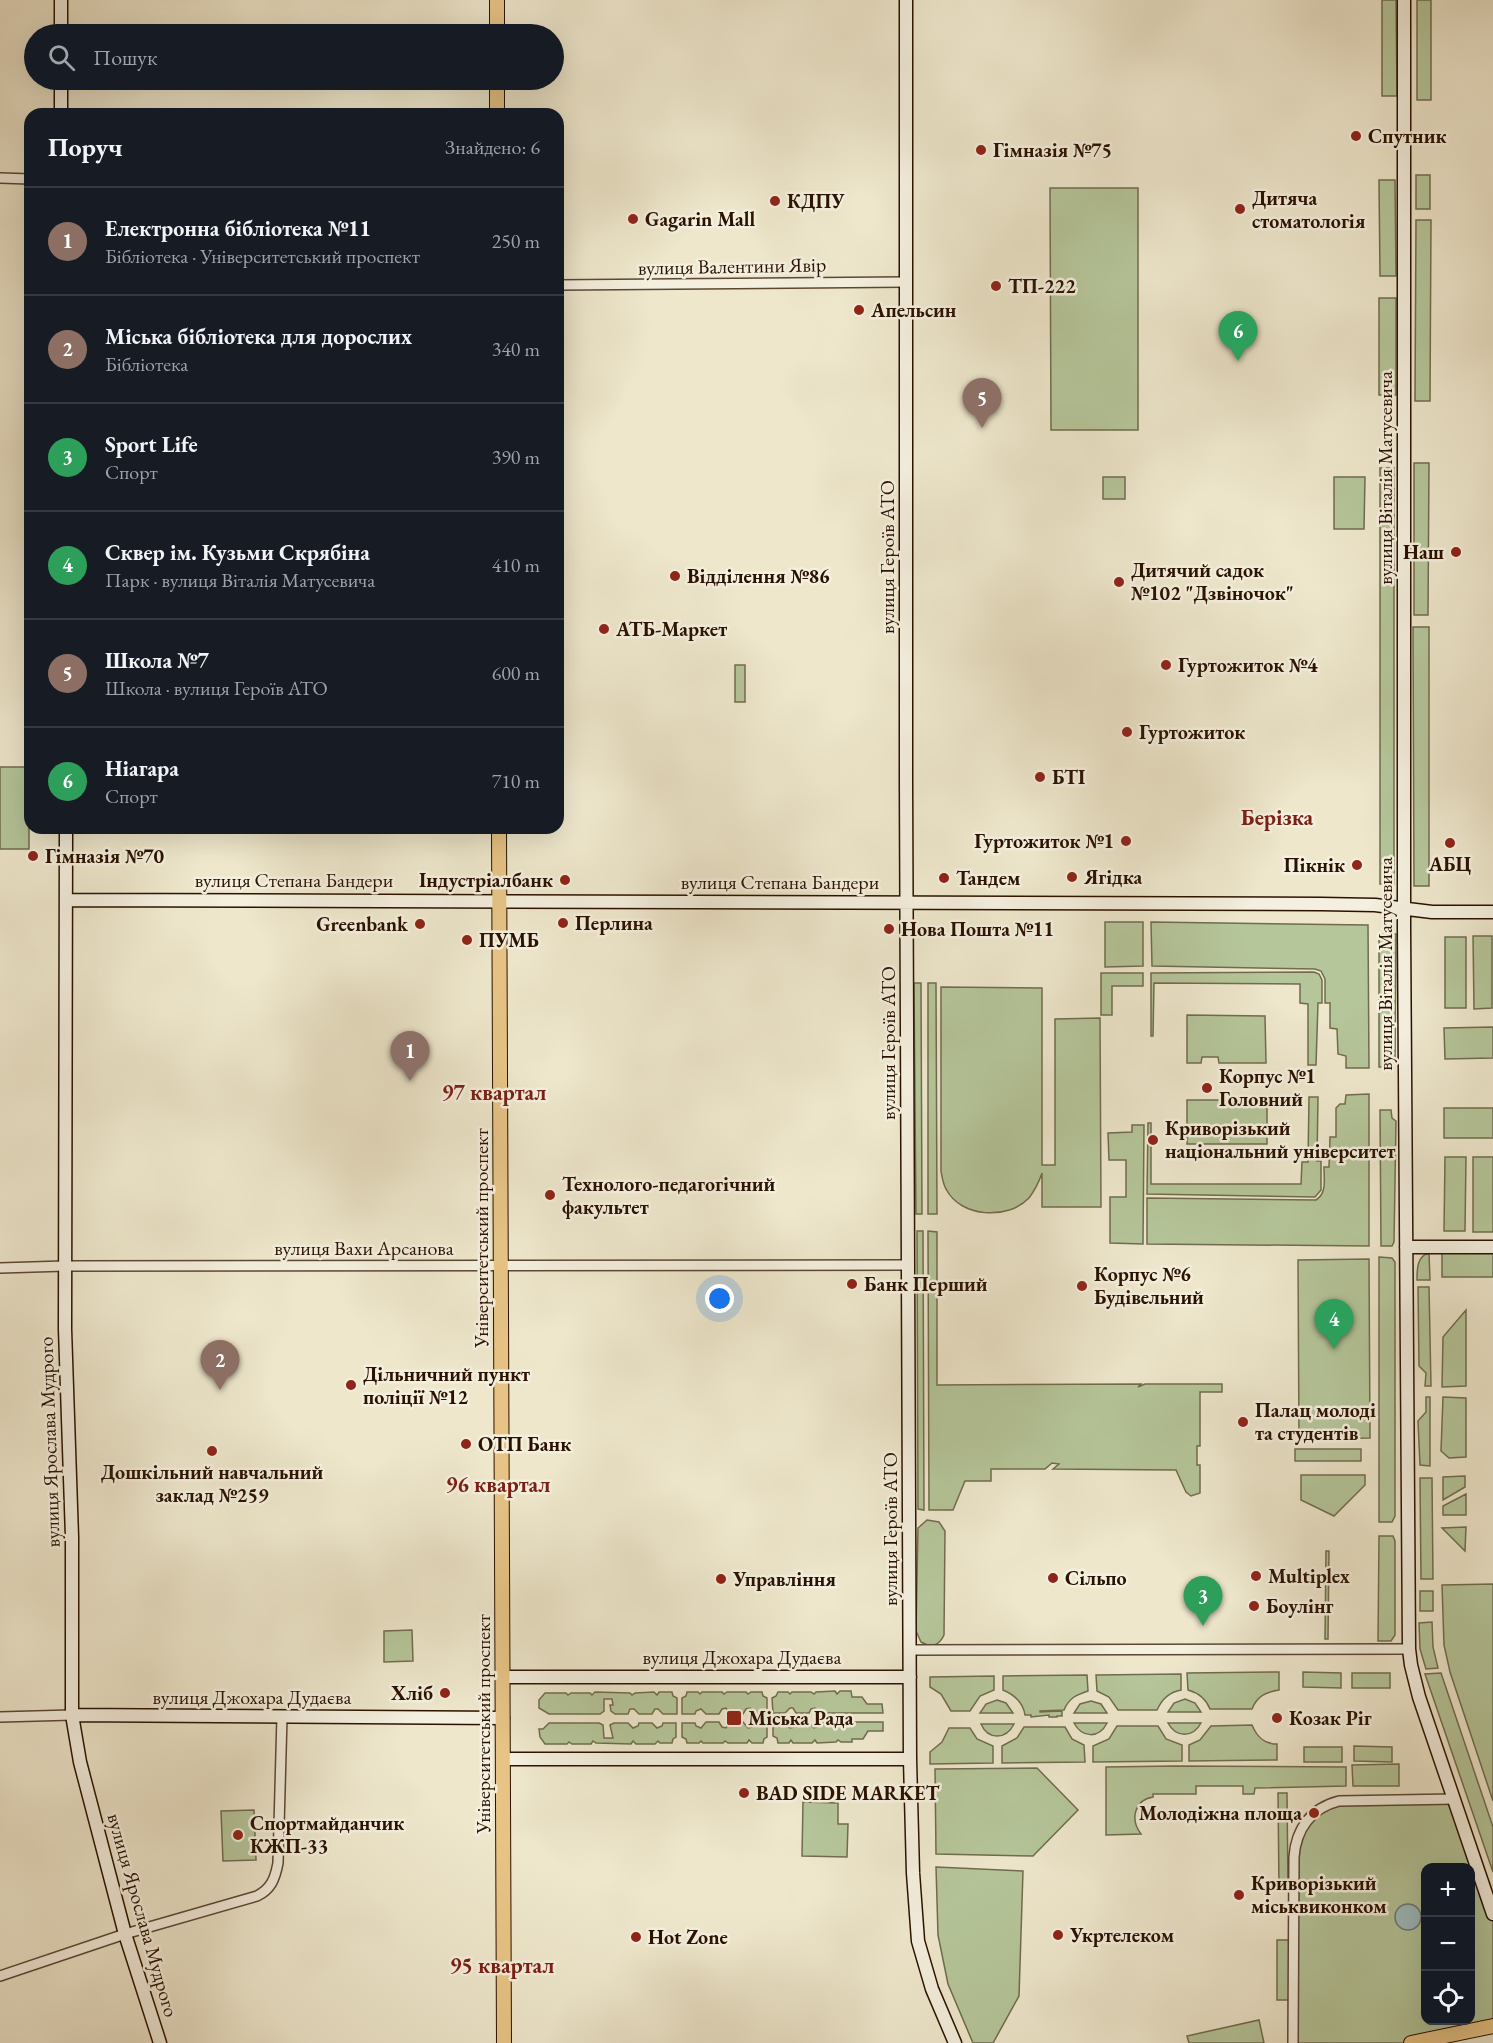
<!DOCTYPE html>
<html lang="uk">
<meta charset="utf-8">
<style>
body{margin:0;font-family:"EB Garamond",serif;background:#20242c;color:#f1f3f6}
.controls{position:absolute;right:18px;bottom:18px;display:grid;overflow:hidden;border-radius:12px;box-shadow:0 6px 24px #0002}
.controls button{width:54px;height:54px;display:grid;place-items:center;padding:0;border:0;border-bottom:2px solid #363941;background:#171b24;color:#f1f3f6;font:30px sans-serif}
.you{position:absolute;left:720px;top:1299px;width:21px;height:21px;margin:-15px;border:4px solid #fff;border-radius:50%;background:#1a73e8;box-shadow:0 0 0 9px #1a73e833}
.badge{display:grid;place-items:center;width:39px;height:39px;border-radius:50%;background:#c59692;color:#fff;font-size:20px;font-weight:700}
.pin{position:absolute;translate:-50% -50px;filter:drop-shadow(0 2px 3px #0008)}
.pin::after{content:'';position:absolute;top:32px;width:21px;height:18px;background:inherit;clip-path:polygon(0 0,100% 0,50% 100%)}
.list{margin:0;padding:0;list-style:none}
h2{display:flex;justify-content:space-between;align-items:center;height:78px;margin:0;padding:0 24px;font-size:26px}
h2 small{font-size:20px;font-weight:400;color:#9ea1a6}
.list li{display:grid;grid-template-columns:39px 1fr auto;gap:18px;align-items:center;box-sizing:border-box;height:108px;padding:0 24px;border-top:2px solid #363941}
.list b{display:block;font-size:22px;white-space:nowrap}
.list p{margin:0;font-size:20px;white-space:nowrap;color:#9ea1a6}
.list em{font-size:20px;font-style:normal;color:#9ea1a6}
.icon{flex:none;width:33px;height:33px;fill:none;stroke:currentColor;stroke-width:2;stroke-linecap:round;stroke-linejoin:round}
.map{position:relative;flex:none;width:1493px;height:2043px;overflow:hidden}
.search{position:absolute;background:#171b24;box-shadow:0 6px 24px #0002;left:24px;top:24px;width:540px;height:66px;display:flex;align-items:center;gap:15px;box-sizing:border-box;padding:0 21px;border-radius:33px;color:#9ea1a6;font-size:22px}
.panel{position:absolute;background:#171b24;box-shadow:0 6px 24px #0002;left:24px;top:108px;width:540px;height:726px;border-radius:18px}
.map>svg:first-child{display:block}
</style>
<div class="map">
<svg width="1493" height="2043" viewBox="0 0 1493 2043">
<rect width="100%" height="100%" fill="#eee7cc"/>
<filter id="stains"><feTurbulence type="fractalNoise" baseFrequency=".00333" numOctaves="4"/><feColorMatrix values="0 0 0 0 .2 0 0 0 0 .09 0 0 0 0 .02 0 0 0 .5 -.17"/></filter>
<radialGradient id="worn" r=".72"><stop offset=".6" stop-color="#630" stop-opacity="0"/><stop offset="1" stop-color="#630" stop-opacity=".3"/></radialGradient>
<path fill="#b5c69a" stroke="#706c4d" stroke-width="1.5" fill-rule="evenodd" d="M1382,0h14l1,96h-15z
M1417,0h14v100h-14z
M1416,175h14v34h-14z
M1379,180h16l1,96h-16z
M1050,188h88v242h-87z
M1416,220h15l-1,181h-15z
M1379,298h17v97h-17z
M1414,463h15l-1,152h-14z
M1380,468h14v416h-14z
M1103,477h22v22h-22z
M1334,477h31l-1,52h-30z
M1413,627h16v259h-15z
M735,665h10v37h-10z
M0,767h29v82h-29z
M1105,922h38v44l-38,1z
M1151,922l217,3 1,143h-23v-12l-8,-2 -1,-25 -7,-1v-25h-5v-24l-4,-8 -6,-2 -163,-3z
M1379,934h17l-1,128 -4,5h-12z
M1473,936h19v72l-18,1z
M1445,937h21v71h-21z
M1314,972l5,2 3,6v23h-4l-2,62h-8v-61l-8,-1v-19l-146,-1 -1,53h-2v-63z
M1101,973h42v13h-31v29h-11z
M914,983h7l1,231h-6z
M928,983h8l1,231h-9z
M941,987l101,1v177h13v-146l45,-1 1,189h-59v-34c-3,9 -7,17 -13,25 -21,22 -68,20 -83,-9 -3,-5 -4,-12 -5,-18z
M1187,1015l78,1 1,47h-47l-1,-6h-16l-1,6h-14z
M1493,1027v31l-48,1 -1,-31z
M1369,1094v152l-222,-2v-46l169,2c11,-7 8,-20 8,-33h5l1,-30h6v-29l4,-4h5l1,-9z
M1309,1097h9l-1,64h4v29l-6,7 -168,-3 1,-71h3v61h150l1,-22h6z
M1187,1100h80v44h-80z
M1444,1108h49v30h-49z
M1380,1110h11l1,8 4,3 -2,121 -2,4h-11z
M1132,1125h12l-1,119 -33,-1v-46h16v-37h-17l-1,-27 24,-1z
M1445,1157h21l-1,74h-21z
M1473,1157h20v75h-20z
M917,1231h6l1,279 -6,-1z
M928,1231l9,1v153l204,-1 -3,3 7,-3h77v8h-22v54h-3v19h3v28l-9,3 -5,-4 -10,-22 -123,-1 6,-5 -7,-1 -7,6h-54v12h-26l-12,29h-24z
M1429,1253l1,27h-13c0,-11 0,-24 12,-27z
M1442,1253h51v24h-51z
M1379,1257l13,1 3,4v254l-3,6h-13z
M1369,1259l1,179 -71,1 -1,-179z
M1418,1287h11l2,99h-6l1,-13 -7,-7z
M1466,1310v76l-24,1 1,-50z
M1426,1397h4v69l-10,-1 -2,-44 8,-9z
M1443,1397l23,1v59l-17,1 -8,-7z
M1295,1449h66v12h-66z
M1301,1475h64v10l-31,31 -33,-16z
M1465,1476v11l-22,13v-23z
M1420,1478h12l1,101h-12z
M1466,1494v21h-23v-9z
M927,1520l12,2 6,9 -1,104c-5,11 -13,13 -23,7l-5,-11 2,-103z
M1466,1527l-1,24 -23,-23z
M1379,1536h14l2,5v94l-4,6h-13z
M1326,1551h3l-1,88h-3z
M1493,1584v217l-43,-129 -6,-27 -2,-60z
M1420,1591h13v20h-13z
M1432,1622l1,25 5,21 -12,1 -6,-20 -1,-26z
M412,1630l1,31 -29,1v-31z
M1279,1672v18c-13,2 -22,6 -27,19h-42c-4,-10 -11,-16 -22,-19l-1,-17z
M1303,1672l38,1v15l-38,-1z
M1352,1673h38v15h-38z
M1441,1673l52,154v45l-68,-198z
M1181,1674v16c-12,2 -19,9 -24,20h-39l-9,-13 -12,-6 -1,-16z
M1087,1675l1,16c-12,4 -19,7 -24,19l-24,1v1l22,-1v5h-5v1h-8v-2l-18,2v-2h-6c-2,-13 -10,-20 -22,-25v-14z
M994,1676v14l-14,6 -10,15h-19l-10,-17 -11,-7v-10z
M835,1691l2,3 3,-3h11l1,6h10l5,7h15l1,9h-63l-5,-5 -4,1 -2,4h-13l-3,-5h-3l-5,5h-12l-1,-15 4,-2 2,-4h10l2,2 2,-2h19l3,2 2,-2z
M595,1692l35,1 2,2 3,-2 19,-1 3,3 2,-3h13l1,4 4,2v16h-14l-5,-5h-3l-3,5h-13l-5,-5h-4l-2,5h-13l-4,-3 -1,-6h3l-1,-6h-8v12l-4,3h-51l-10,-6v-8l6,-7h21l2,2 3,-2h19l2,2z
M687,1692h11l2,2 2,-2h20l2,2 3,-2h19l2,2 3,-2h11l1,4 4,2v16h-12l-5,-6 -4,1 -3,5h-13l-4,-6 -4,1 -3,5h-13l-5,-5 -5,2 -1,3h-13v-16l4,-2z
M1185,1699l10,4 6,9h-33l6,-9z
M997,1700l9,3 7,10h-33l6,-9z
M1091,1701l10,3 6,9h-33l6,-9z
M706,1722h13l3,5 4,1 4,-6h13l5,6 4,-1 2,-5h13v15l-3,2 -1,4h-11l-3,-3 -2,3h-19l-3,-2 -2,2h-20l-2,-2 -2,2h-12l-1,-4 -4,-2v-14h13l1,3 5,2z
M773,1722h12l5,6 4,-1 2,-5h13l5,6 3,-1 3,-5h63v9h-15l-5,8h-11v3h-11l-3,-2 -2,2 -19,1 -2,-3 -3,3h-19l-2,-3 -2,3h-11l-1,-5 -4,-2z
M549,1723h50l4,2 1,13h9l-3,-13 4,-2h14l5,5 5,-2 1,-3h13l5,5 5,-2 1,-3h13v14l-3,2 -1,4h-12l-2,-2 -3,3h-19l-3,-3 -2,3 -35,-1 -3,-2 -2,3h-19l-3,-2 -2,2h-22l-5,-7 -1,-8h4z
M1074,1723h33c-8,16 -25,15 -33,0z
M1168,1723h33c-8,15 -25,15 -33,0z
M981,1724h33c-8,16 -26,16 -33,0z
M1252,1725c5,12 12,19 25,19v16l-88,1v-16l11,-5 11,-14z
M1117,1726h41l8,13 16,6v16l-89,1v-16l16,-7z
M1024,1727h41l7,12 12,6 1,17 -83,1v-17l15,-8z
M949,1728h21l7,11 16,7v17l-63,1v-12l12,-10z
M1354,1746l38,1v15l-38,-1z
M1304,1747h38v15h-38z
M1399,1764v22h-46l-1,-21z
M1173,1766l173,1v19l-91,2 -1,6h-11v-8h-47v8h-43v3c-19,3 -23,23 -12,37l-35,1v-68z
M1037,1768l41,42 -45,46 -97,-2 -1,-85z
M1278,1793h9l1,96h-9z
M1455,1799l38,115v112l-82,17h-118l2,-197 27,-40zM1426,1868h44v152h-44z
M803,1802l35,1v21h10l-1,33 -45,-1z
M254,1810l2,50 -33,1 -2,-50z
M936,1867l87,4 -4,125 -26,47h-20l-25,-59 -10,-49z
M1277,1940h13v60h-13z
M1259,2020l5,23h-75l-2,-7z"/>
<path fill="#9ebec1" stroke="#707974" stroke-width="1.5" d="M1395 1917a13 13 0 1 1 26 0a13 13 0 1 1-26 0Z"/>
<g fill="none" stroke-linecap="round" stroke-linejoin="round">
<defs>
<path id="street" d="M0,178l30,1
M558,285l348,-3
M0,1268l65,-2 843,-1
M910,1650l499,-1
M0,1717l72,-2
M0,1976l125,-42 132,-38c14,-7 18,-17 21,-33l4,-147
M1293,2043l1,-186c2,-28 17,-49 45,-56l116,-2"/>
<path id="secondary" d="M61,0v34
M906,0v782l4,977 3,114 5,68 14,48 23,54
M1404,0v928l5,721 2,16 8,32 74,217
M61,80v34
M66,828l-1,501 7,208v178l8,47 45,172 35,109
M66,900c418,0 837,4 1255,4l54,1 57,7h61
M1406,1247h87
M503,1677h407
M72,1715l431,3
M503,1759h407"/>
<path id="primary" d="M497,0v34
M497,80v34
M499,828l5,1215
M1411,2043l82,-17"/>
</defs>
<use href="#street" stroke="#5b4733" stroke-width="12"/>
<use href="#secondary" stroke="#2a1200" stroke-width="15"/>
<use href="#primary" stroke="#2a1200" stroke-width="16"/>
<use href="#street" stroke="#f4efde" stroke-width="9"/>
<use href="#secondary" stroke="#f4efde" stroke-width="12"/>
<use href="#primary" stroke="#e7c486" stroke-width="14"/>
</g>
<g fill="#8f2418" stroke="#f4efde" stroke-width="2">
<circle cx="1356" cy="136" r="6"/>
<circle cx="981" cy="150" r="6"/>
<circle cx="775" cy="201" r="6"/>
<circle cx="1240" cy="209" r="6"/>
<circle cx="633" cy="219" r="6"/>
<circle cx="996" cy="286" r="6"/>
<circle cx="859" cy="310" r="6"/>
<circle cx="1456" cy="552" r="6"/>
<circle cx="675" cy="576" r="6"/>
<circle cx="1119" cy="582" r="6"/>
<circle cx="604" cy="629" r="6"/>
<circle cx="1166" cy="665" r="6"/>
<circle cx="1127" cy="732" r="6"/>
<circle cx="1040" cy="777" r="6"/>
<circle cx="1126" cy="841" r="6"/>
<circle cx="1450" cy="843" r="6"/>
<circle cx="33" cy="856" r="6"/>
<circle cx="1357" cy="865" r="6"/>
<circle cx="1072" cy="877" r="6"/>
<circle cx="944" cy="878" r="6"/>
<circle cx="565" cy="880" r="6"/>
<circle cx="563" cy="923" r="6"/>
<circle cx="420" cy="924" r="6"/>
<circle cx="889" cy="929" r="6"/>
<circle cx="467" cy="940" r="6"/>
<circle cx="1207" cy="1088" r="6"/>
<circle cx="1153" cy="1140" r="6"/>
<circle cx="550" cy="1195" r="6"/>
<circle cx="852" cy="1284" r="6"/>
<circle cx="1082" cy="1286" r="6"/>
<circle cx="351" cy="1385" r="6"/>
<circle cx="1243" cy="1422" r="6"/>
<circle cx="466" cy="1444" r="6"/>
<circle cx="212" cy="1451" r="6"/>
<circle cx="1256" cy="1576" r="6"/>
<circle cx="1053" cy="1578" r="6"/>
<circle cx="721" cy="1579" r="6"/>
<circle cx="1254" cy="1606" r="6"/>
<circle cx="445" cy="1693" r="6"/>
<rect x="726" y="1710" width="16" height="16" rx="3"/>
<circle cx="1277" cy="1718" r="6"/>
<circle cx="744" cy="1793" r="6"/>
<circle cx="1314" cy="1813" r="6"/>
<circle cx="238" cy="1835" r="6"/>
<circle cx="1239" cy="1895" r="6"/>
<circle cx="1058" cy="1935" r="6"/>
<circle cx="636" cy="1937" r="6"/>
</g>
<g text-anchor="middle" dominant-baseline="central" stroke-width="5" stroke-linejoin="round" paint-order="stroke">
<g font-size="20" font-weight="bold" fill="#2a1200" stroke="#f4efde" text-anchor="start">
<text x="1368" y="136">Спутник</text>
<text x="993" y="150">Гімназія №75</text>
<text x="1252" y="198">Дитяча<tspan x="1252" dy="23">стоматологія</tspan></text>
<text x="787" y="201">КДПУ</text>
<text x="645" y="219">Gagarin Mall</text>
<text x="1008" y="286">ТП-222</text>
<text x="871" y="310">Апельсин</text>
<text x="1444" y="552" text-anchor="end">Наш</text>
<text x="1131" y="570">Дитячий садок<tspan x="1131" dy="23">№102 "Дзвіночок"</tspan></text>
<text x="687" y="576">Відділення №86</text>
<text x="616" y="629">АТБ-Маркет</text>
<text x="1178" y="665">Гуртожиток №4</text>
<text x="1139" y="732">Гуртожиток</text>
<text x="1052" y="777">БТІ</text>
<text x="1114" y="841" text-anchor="end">Гуртожиток №1</text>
<text x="45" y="856">Гімназія №70</text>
<text x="1450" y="864" text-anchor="middle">АБЦ</text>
<text x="1345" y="865" text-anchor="end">Пікнік</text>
<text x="1084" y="877">Ягідка</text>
<text x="956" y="878">Тандем</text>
<text x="553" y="880" text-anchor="end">Індустріалбанк</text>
<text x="575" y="923">Перлина</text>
<text x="408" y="924" text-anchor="end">Greenbank</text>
<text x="901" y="929">Нова Пошта №11</text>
<text x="479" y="940">ПУМБ</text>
<text x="1219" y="1076">Корпус №1<tspan x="1219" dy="23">Головний</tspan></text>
<text x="1165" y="1128">Криворізький<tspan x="1165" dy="23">національний університет</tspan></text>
<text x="562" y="1184">Технолого-педагогічний<tspan x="562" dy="23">факультет</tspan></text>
<text x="1094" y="1274">Корпус №6<tspan x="1094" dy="23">Будівельний</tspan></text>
<text x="864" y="1284">Банк Перший</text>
<text x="363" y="1374">Дільничний пункт<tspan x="363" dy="23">поліції №12</tspan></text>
<text x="1255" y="1410">Палац молоді<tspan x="1255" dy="23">та студентів</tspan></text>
<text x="478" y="1444">ОТП Банк</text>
<text x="212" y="1472" text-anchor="middle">Дошкільний навчальний<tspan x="212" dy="23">заклад №259</tspan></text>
<text x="1268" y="1576">Multiplex</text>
<text x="1065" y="1578">Сільпо</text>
<text x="733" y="1579">Управління</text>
<text x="1266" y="1606">Боулінг</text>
<text x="433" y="1693" text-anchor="end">Хліб</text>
<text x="748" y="1718">Міська Рада</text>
<text x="1289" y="1718">Козак Ріг</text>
<text x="756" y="1793">BAD SIDE MARKET</text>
<text x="1302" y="1813" text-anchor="end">Молодіжна площа</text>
<text x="250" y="1823">Спортмайданчик<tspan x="250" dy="23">КЖП-33</tspan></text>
<text x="1251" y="1883">Криворізький<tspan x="1251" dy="23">міськвиконком</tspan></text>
<text x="1070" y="1935">Укртелеком</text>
<text x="648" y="1937">Hot Zone</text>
</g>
<g font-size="20" fill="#2a1200" stroke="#f4efde">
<text transform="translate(732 266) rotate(-1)">вулиця Валентини Явір</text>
<text transform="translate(1385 478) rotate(-90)">вулиця Віталія Матусевича</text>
<text transform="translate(887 557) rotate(-90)">вулиця Героїв АТО</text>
<text x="294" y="880">вулиця Степана Бандери</text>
<text x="780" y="882">вулиця Степана Бандери</text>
<text transform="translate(1385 964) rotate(-90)">вулиця Віталія Матусевича</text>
<text transform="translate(888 1043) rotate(-90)">вулиця Героїв АТО</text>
<text transform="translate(481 1238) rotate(-90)">Університетський проспект</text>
<text x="364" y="1248">вулиця Вахи Арсанова</text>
<text transform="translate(49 1442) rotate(-92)">вулиця Ярослава Мудрого</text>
<text transform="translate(890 1529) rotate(-90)">вулиця Героїв АТО</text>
<text x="742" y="1657">вулиця Джохара Дудаєва</text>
<text x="252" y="1697">вулиця Джохара Дудаєва</text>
<text transform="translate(483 1724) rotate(-90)">Університетський проспект</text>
<text transform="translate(143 1915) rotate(74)">вулиця Ярослава Мудрого</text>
</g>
<g font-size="22" font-weight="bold" fill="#7a1f14" stroke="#f4efde">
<text x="1277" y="817">Берізка</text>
<text x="494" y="1092">97 квартал</text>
<text x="498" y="1484">96 квартал</text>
<text x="502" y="1965">95 квартал</text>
</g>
</g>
<rect width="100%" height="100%" filter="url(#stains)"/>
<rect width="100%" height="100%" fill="url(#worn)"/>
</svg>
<div class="controls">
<button>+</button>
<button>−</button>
<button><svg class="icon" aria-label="locate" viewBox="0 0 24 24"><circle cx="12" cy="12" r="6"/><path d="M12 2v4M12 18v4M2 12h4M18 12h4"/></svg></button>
</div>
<div class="you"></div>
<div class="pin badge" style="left:410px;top:1081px;background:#8d6e63">1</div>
<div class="pin badge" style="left:220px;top:1390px;background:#8d6e63">2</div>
<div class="pin badge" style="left:1203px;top:1626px;background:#2e9e5b">3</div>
<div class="pin badge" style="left:1334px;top:1349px;background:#2e9e5b">4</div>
<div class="pin badge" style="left:982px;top:428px;background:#8d6e63">5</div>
<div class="pin badge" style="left:1238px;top:361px;background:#2e9e5b">6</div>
<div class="search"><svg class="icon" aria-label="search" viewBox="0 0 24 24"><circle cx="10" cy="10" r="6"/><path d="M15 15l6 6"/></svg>Пошук</div>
<section class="panel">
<h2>Поруч<small>Знайдено: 6</small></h2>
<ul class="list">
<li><span class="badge" style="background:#8d6e63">1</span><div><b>Електронна бібліотека №11</b><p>Бібліотека · Університетський проспект</p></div><em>250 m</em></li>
<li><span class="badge" style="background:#8d6e63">2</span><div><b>Міська бібліотека для дорослих</b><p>Бібліотека</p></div><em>340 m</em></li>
<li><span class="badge" style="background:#2e9e5b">3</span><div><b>Sport Life</b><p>Спорт</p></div><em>390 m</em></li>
<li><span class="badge" style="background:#2e9e5b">4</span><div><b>Сквер ім. Кузьми Скрябіна</b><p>Парк · вулиця Віталія Матусевича</p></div><em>410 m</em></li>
<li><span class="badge" style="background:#8d6e63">5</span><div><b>Школа №7</b><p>Школа · вулиця Героїв АТО</p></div><em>600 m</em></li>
<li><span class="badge" style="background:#2e9e5b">6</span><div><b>Ніагара</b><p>Спорт</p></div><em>710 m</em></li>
</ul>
</section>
</div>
